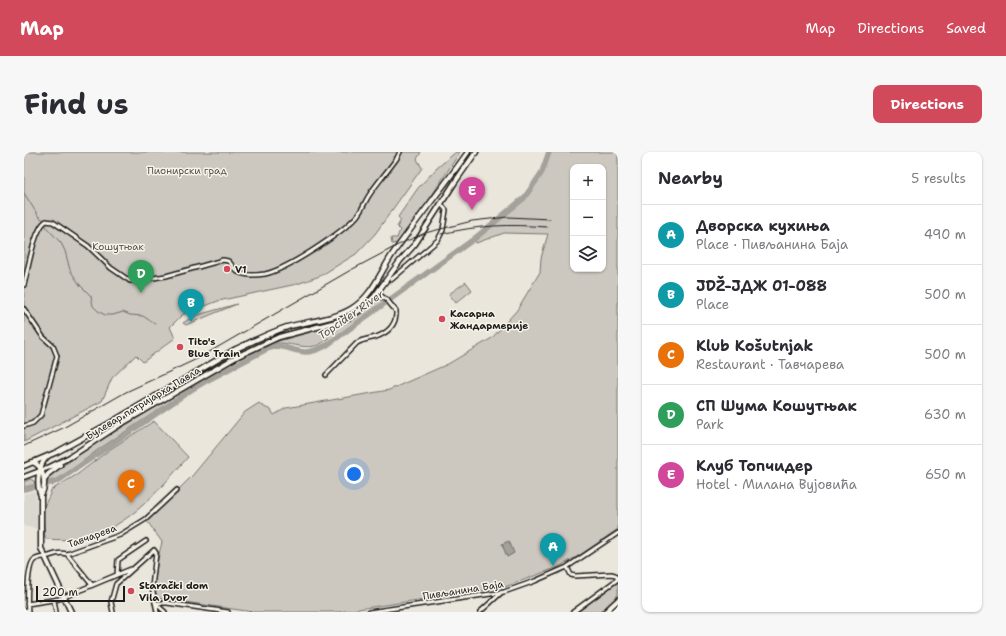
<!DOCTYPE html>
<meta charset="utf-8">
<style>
body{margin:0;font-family:"Shantell Sans",sans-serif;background:#f7f7f7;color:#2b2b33}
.controls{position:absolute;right:12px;top:12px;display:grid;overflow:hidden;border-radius:8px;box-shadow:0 1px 3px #0004}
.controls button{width:36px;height:36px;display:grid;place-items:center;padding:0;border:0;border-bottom:1px solid #e1e1e2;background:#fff;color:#2b2b33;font:20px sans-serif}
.scale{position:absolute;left:12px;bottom:10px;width:89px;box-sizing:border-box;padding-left:4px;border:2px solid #1c1c1c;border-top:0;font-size:11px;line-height:14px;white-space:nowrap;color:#1c1c1c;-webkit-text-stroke:3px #f7f3e8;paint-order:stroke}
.you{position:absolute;left:330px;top:322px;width:14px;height:14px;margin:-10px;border:3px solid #fff;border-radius:50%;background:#1a73e8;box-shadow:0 0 0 6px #1a73e833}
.badge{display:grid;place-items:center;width:26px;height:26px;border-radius:50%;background:#d1495b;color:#fff;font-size:13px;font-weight:700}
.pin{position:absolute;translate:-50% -33px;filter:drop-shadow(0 1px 2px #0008)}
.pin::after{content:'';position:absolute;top:21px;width:14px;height:12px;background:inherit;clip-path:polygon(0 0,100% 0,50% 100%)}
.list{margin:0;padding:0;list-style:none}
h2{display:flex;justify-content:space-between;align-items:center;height:52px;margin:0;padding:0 16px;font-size:17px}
h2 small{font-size:13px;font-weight:400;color:#7c7c81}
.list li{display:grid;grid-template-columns:26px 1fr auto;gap:12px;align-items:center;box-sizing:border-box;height:60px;padding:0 16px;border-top:1px solid #e1e1e2}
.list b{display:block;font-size:15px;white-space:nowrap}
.list p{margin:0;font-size:13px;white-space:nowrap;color:#7c7c81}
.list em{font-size:13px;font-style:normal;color:#7c7c81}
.icon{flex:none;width:22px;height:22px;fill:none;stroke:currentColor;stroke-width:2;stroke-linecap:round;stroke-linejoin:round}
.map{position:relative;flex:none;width:594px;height:460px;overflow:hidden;border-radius:8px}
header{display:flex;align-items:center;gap:24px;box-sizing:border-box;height:56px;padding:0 20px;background:#d1495b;color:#fff}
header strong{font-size:19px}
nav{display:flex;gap:22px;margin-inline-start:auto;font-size:14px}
.intro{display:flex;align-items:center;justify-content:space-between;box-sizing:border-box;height:96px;padding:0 24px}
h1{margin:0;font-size:28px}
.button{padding:10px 18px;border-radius:8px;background:#d1495b;color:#fff;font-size:14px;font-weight:700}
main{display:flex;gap:24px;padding:0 24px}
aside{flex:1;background:#fff;border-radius:8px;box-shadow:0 1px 3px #0004}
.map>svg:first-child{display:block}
</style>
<header>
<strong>Map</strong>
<nav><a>Map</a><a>Directions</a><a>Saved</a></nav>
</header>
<div class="intro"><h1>Find us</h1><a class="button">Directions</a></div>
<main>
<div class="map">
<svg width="594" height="460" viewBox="0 0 594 460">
<rect width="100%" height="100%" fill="#eae6dc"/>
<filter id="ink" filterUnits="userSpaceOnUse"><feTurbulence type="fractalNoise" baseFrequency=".025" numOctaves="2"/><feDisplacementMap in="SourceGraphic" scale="8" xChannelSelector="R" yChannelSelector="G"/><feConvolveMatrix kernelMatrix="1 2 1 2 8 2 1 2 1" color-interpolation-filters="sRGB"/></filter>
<g filter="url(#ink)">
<path fill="#dad7ce" d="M11,339l1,9 1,29 -13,-3v-32z"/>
<path fill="#ccc8c0" stroke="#74726e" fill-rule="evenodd" d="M0,0h397l-4,7 5,9 -47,66 -19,20 -36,22 -23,8 -79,17 -36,14 -12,12 5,11 -32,24 -7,-7 -24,23 -10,23 -78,41z
M432,0h4l-39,60 -24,31 -5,1 -1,-6h6l3,-8 -3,-3 4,-7 -3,-3 20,-29 19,-20z
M525,0h69v377l-38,26 -22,12 -53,20 -167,25h-85l-96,-14c-5,-15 1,-40 5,-56l-15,-21 45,-45 53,-64 14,-9 5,4 7,3 3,5 12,-7 103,-18 59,-26 44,-26 25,-28 23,-38 1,-14 7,-24 -44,-1 -28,10 -2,-4c20,-17 47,-34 61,-55 6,-10 10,-21 14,-32zM549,15h30v102h-30z
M442,130l6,8 -16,13 -7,-9z
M353,147l9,2 -55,40 -3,-3c-14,16 -33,5 -51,5l-70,36 -1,-1 41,-24 24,-11 69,-19 13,-5 9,-6z
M213,152l-51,21 -3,-2 11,-7z
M174,230l1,1 -100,66 -41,31 -11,3v-4l3,-4 44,-31z
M130,269l34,36c-29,33 -57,68 -102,81 -7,2 -31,2 -40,1l-1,-2c-1,-10 -3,-23 0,-32 2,-6 5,-9 6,-15l27,-16 31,-24z
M6,327l4,2 1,4 -11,3v-6z
M594,430v13l-18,17h-22z"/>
<path fill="#a3a19a" stroke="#6d6c68" d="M485,389l5,12 -7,4 -5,-13z"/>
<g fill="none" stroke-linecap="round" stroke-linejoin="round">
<path stroke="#6d6c68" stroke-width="1" d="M0,41l15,24 5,3 3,8 14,15 4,8 5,19 10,15 11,11 2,10 5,5 7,4h8l10,-3 7,3 13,1 12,8
M28,334l5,-4"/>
<path stroke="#a3a19a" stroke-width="5.5" d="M0,337l34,-8 133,-91 17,-10 59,-31c16,-6 23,2 38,3 8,0 15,-3 22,-7l147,-106 50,-41 10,-14 8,-12 7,-20"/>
<defs>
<path id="street" d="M367,128l47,-40 5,-10 3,-20 -5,-6
M0,133c4,-15 10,-56 22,-64l7,1 35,24 23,22 19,13 10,-1 26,-4 57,-16 5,1c4,3 6,9 10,11 7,4 20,3 27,2 23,-5 77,-41 92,-58 5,-6 7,-12 11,-19 8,-13 20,-26 29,-39l3,-6
M0,157l19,28 10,9 4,10 -16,59 -8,8 -9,3
M302,223l31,-32c6,-4 12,-4 19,-6 12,-4 21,-13 20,-26l-9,-11 -10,-7
M43,402l25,31
M543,415l4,8 4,1 36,-2 4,1 3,4 -45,33
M93,423l1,-15 28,-19
M30,448l2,12
M131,451h12l61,9
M131,451l10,9
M3,452l32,-5 72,-30
M4,460c-1,-10 -1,-46 6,-52 4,-3 10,-3 15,-4 6,-2 11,-4 18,-2l53,-19 26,-16 31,-29
M89,460l-2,-10 5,-18 38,-34 2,3 -4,34 5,25
M345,460l135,-20 31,-11 32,-14 51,-34
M456,460l21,-19"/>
<path id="secondary" d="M24,304c-10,8 -12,29 -7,40v52l30,64
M8,310c12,3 15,23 9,33
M0,314l33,-14 53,-29 124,-73c17,-8 35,-17 53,-23 21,-6 45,-7 64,-18 22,-13 29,-37 43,-57 24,-34 50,-66 74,-100
M0,325l26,-10 20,-10 49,-32 119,-69 41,-19 57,-15 12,-4 12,-8 14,-13 26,-36 15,-17 40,-62 21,-30
M20,329l4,-7 12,-9
M581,460l13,-12"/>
</defs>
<use href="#street" stroke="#1c1c1c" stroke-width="6"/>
<use href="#secondary" stroke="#1c1c1c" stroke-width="7"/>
<use href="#street" stroke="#f7f3e8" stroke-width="3"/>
<use href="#secondary" stroke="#f7f3e8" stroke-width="4"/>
<path stroke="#1c1c1c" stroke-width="1" d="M417,82c39,-9 66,-10 106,-7
M0,294l39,-18 63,-36 73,-34 150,-87 53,-28 23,-10 47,-12 36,-4 42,2"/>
</g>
</g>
<g fill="#d1495b" stroke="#f7f3e8" stroke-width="1.5">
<circle cx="203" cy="117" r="4"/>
<circle cx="418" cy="167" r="4"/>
<circle cx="156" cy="195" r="4"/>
<circle cx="107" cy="439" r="4"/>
</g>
<g text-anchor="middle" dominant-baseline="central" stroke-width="3" stroke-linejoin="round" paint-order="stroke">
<g font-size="10" fill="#51504d" stroke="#f7f3e8">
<text x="163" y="18">Пионирски град</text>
<text x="94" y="94">Кошутњак</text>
</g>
<g font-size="10" font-weight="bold" fill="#1c1c1c" stroke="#f7f3e8" text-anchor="start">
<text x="211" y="117">V1</text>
<text x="426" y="161">Касарна<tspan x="426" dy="12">Жандармерије</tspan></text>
<text x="164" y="189">Tito's<tspan x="164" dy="12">Blue Train</tspan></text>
<text x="115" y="433">Starački dom<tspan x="115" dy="12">Vila Dvor</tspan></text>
</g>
<g font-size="10" fill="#1c1c1c" stroke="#f7f3e8">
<text transform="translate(119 251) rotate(-31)">Булевар патријарха Павла</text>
<text transform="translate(68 384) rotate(-20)">Тавчарева</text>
<text transform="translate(439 438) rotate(-9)">Пивљанина Баја</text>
</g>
<g font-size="11" font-style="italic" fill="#52514e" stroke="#f7f3e8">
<text transform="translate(327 163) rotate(-35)">Topcider River</text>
</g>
</g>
</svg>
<div class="controls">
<button>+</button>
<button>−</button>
<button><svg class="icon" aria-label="layers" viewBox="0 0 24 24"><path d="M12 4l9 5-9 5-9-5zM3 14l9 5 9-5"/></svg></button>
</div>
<div class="scale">200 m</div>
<div class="you"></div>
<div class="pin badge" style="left:529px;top:414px;background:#0f9aa8">A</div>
<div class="pin badge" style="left:167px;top:170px;background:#0f9aa8">B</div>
<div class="pin badge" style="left:107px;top:351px;background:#e8710a">C</div>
<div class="pin badge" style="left:117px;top:141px;background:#2e9e5b">D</div>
<div class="pin badge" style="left:448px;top:58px;background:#d1479c">E</div>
</div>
<aside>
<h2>Nearby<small>5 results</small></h2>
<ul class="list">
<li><span class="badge" style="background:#0f9aa8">A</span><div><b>Дворска кухиња</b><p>Place · Пивљанина Баја</p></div><em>490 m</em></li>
<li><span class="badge" style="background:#0f9aa8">B</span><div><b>JDŽ-JДЖ 01-088</b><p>Place</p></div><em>500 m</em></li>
<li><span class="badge" style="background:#e8710a">C</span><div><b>Klub Košutnjak</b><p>Restaurant · Тавчарева</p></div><em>500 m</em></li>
<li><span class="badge" style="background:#2e9e5b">D</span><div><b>СП Шума Кошутњак</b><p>Park</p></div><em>630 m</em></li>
<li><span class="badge" style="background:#d1479c">E</span><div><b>Клуб Топчидер</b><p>Hotel · Милана Вујовића</p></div><em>650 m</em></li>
</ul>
</aside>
</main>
